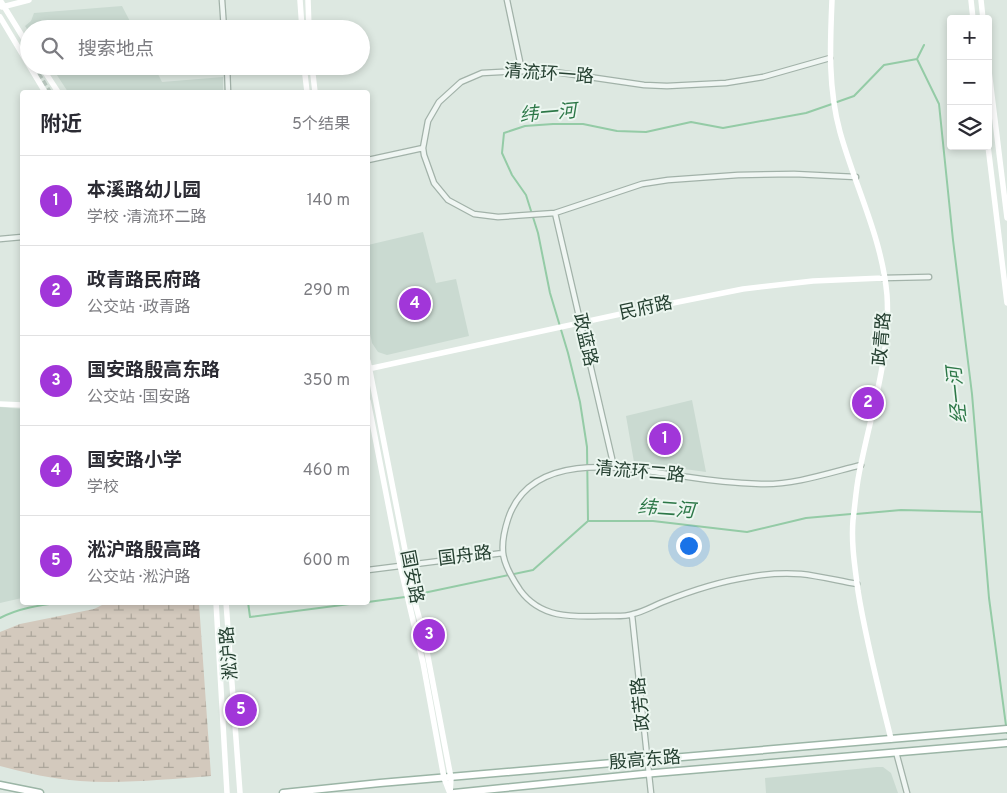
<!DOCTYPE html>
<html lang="zh">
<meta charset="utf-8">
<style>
body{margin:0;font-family:Overpass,"Noto Sans SC",sans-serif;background:#f2f2f3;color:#2b2b33}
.controls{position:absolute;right:15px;top:15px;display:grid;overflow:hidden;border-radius:5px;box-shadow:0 2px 8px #0003}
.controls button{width:45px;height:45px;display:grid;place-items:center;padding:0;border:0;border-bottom:1px solid #e1e1e2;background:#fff;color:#2b2b33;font:25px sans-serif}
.you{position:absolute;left:688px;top:545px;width:18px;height:18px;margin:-12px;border:4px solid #fff;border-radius:50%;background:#1a73e8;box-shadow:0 0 0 8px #1a73e833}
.badge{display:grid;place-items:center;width:32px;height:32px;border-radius:50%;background:#a136d9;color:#fff;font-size:16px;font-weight:700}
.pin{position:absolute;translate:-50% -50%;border:2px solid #fff;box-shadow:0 1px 5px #0006}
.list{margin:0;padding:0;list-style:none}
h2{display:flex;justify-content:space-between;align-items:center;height:65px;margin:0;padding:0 20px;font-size:21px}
h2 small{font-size:16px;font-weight:400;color:#7c7c81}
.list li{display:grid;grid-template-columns:32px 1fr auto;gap:15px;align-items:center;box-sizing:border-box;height:90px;padding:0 20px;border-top:1px solid #e1e1e2}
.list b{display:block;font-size:19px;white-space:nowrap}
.list p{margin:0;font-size:16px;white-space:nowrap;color:#7c7c81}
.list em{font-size:16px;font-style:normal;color:#7c7c81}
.icon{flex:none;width:28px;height:28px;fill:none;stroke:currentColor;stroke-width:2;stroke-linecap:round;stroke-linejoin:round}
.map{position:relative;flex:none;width:1007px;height:793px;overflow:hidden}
.search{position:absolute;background:#fff;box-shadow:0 2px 8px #0003;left:20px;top:20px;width:350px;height:55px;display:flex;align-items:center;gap:12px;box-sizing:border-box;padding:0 18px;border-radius:28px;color:#7c7c81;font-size:19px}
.panel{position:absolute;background:#fff;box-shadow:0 2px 8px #0003;left:20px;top:90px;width:350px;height:515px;border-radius:5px}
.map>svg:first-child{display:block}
</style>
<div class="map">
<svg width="1007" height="793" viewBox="0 0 1007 793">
<defs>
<pattern id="wetland-marsh" width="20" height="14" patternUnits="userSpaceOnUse" patternTransform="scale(1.25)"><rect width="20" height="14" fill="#d3c9bd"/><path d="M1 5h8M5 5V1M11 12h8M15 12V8" fill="none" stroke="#aba59a"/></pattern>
</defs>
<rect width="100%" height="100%" fill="#dde8e1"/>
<path fill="#cadad1" d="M122,6l12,23h-105v3l-4,-6 6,-5 3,-8z
M51,66h103l8,16 61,-5v15h-155z
M423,232l13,51 20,-4 13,57 -82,19 -9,-3 -6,-9 -4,-19v-79z
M692,400l14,72 -72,-10 -8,-46z
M0,407l22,2v189l-22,5z
M877,767h6l8,6 7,20h-132l-1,-15z"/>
<path fill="url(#wetland-marsh)" d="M108,602l91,1 12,173c-43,3 -87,8 -131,5 -27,-2 -54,-8 -80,-15v-134l20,-8 74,-15z"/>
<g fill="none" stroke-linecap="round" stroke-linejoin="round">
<path stroke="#94cba6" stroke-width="2" d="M917,59l22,45 14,136 19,154 17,204 18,135
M917,59l7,-14
M837,102l17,-6 30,-31 33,-6
M856,514l45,-4 81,2
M588,521l-1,-74 -7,-45 -12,-49 -18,-60 -12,-60 -12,-38 -14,-20 -10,-22 2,-20 21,-7 28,-2h30l34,7 29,1 45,-10 32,6 83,-15 26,-9
M414,595l119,-25 55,-49h65l94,11 59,-14 45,-4
M248,602l2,15 115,-15
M368,602l37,-5
M0,618c19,-10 41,-13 62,-16"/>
<path stroke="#b8c6be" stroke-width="5.5" stroke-dasharray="5.5 3" stroke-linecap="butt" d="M38,74l11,18"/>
<defs>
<path id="street" d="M222,0l2,29
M507,0l15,71
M830,58l-67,19 -37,6 -59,3 -23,-1 -89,-13 -33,-1 -40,2 -21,9 -22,20 -11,19 -5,27 1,7 10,28 14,17 26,14 24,3 57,-4 87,-29 26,-4 70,-5 56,-1 62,3
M227,66l1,26
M368,160l55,-12
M555,213l59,254
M0,239l22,-2
M883,278l46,-1
M368,570l135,-17
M857,584c-18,-3 -37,-8 -56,-10 -16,-1 -36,0 -52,3 -26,4 -61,15 -86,25 -10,4 -20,10 -30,12 -8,3 -19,2 -28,2 -32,1 -64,3 -85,-26 -18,-27 -22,-40 -12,-71 24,-73 124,-50 180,-42 25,4 49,6 73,7 33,1 68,-11 100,-19
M632,615l19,178
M896,752l11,41"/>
<path id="primary" d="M0,785l40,8
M283,793l97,-10 627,-54
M454,793l189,-19 364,-31"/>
</defs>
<use href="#street" stroke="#a2b2a9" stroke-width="7"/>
<use href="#primary" stroke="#9bb5a6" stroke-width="9"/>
<use href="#street" stroke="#f0f6f3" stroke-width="4.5"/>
<path stroke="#fff" stroke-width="5.5" d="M0,0l29,47
M300,0l2,29
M308,0l1,29
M832,0c-2,45 -4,88 8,132 15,54 42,106 47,163 4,61 -17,121 -28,179 -3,15 -4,31 -6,46 -2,24 2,47 5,71 8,50 21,99 33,148
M971,0l2,19
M981,0l2,19
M2,7l27,-7
M0,17l45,75
M988,63l19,155
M41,66l17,26
M304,66l3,26
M312,66l3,26
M988,146l19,157
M368,361l48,245 8,30 27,142 -1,15
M368,369l285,-62 90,-18 70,-8 70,-3
M368,401l32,164 23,98 21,115 5,13
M0,404l22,1
M216,602l11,191
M226,602l14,191"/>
<use href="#primary" stroke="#fff" stroke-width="6"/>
</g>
<g text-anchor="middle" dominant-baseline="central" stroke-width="4" stroke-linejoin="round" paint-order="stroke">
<g font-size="18" fill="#254031" stroke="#ecf6f0">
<text transform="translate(549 75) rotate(4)">清流环一路</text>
<text transform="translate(646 309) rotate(-12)">民府路</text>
<text transform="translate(883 339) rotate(-85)">政青路</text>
<text transform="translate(584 340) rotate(77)">政蓝路</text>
<text transform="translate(640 473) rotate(5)">清流环二路</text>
<text transform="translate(465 557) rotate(-7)">国舟路</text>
<text transform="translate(411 577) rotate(79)">国安路</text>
<text transform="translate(230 653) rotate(-95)">淞沪路</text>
<text transform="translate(642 704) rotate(-96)">政芳路</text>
<text transform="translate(645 761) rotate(-5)">殷高东路</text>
</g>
<g font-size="19" font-style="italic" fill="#2c7747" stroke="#ecf6f0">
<text transform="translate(548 114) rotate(-5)">纬一河</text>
<text transform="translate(958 395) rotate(-96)">经一河</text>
<text transform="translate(666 510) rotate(4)">纬二河</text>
</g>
</g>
</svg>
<div class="controls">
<button>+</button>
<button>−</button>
<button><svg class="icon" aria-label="layers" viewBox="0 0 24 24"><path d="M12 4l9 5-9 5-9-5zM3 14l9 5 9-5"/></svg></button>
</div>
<div class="you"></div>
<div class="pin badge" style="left:665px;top:439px">1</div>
<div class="pin badge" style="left:868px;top:403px">2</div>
<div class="pin badge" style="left:429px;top:635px">3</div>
<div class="pin badge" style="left:415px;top:304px">4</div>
<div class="pin badge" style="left:241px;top:710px">5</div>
<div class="search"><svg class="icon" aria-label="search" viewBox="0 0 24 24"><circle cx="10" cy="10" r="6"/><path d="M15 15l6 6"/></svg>搜索地点</div>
<section class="panel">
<h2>附近<small>5个结果</small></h2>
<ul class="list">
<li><span class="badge">1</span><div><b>本溪路幼儿园</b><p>学校 · 清流环二路</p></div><em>140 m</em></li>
<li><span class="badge">2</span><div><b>政青路民府路</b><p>公交站 · 政青路</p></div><em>290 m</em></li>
<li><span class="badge">3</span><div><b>国安路殷高东路</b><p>公交站 · 国安路</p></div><em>350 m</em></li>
<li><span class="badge">4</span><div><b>国安路小学</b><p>学校</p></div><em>460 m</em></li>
<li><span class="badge">5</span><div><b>淞沪路殷高路</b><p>公交站 · 淞沪路</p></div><em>600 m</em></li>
</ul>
</section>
</div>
